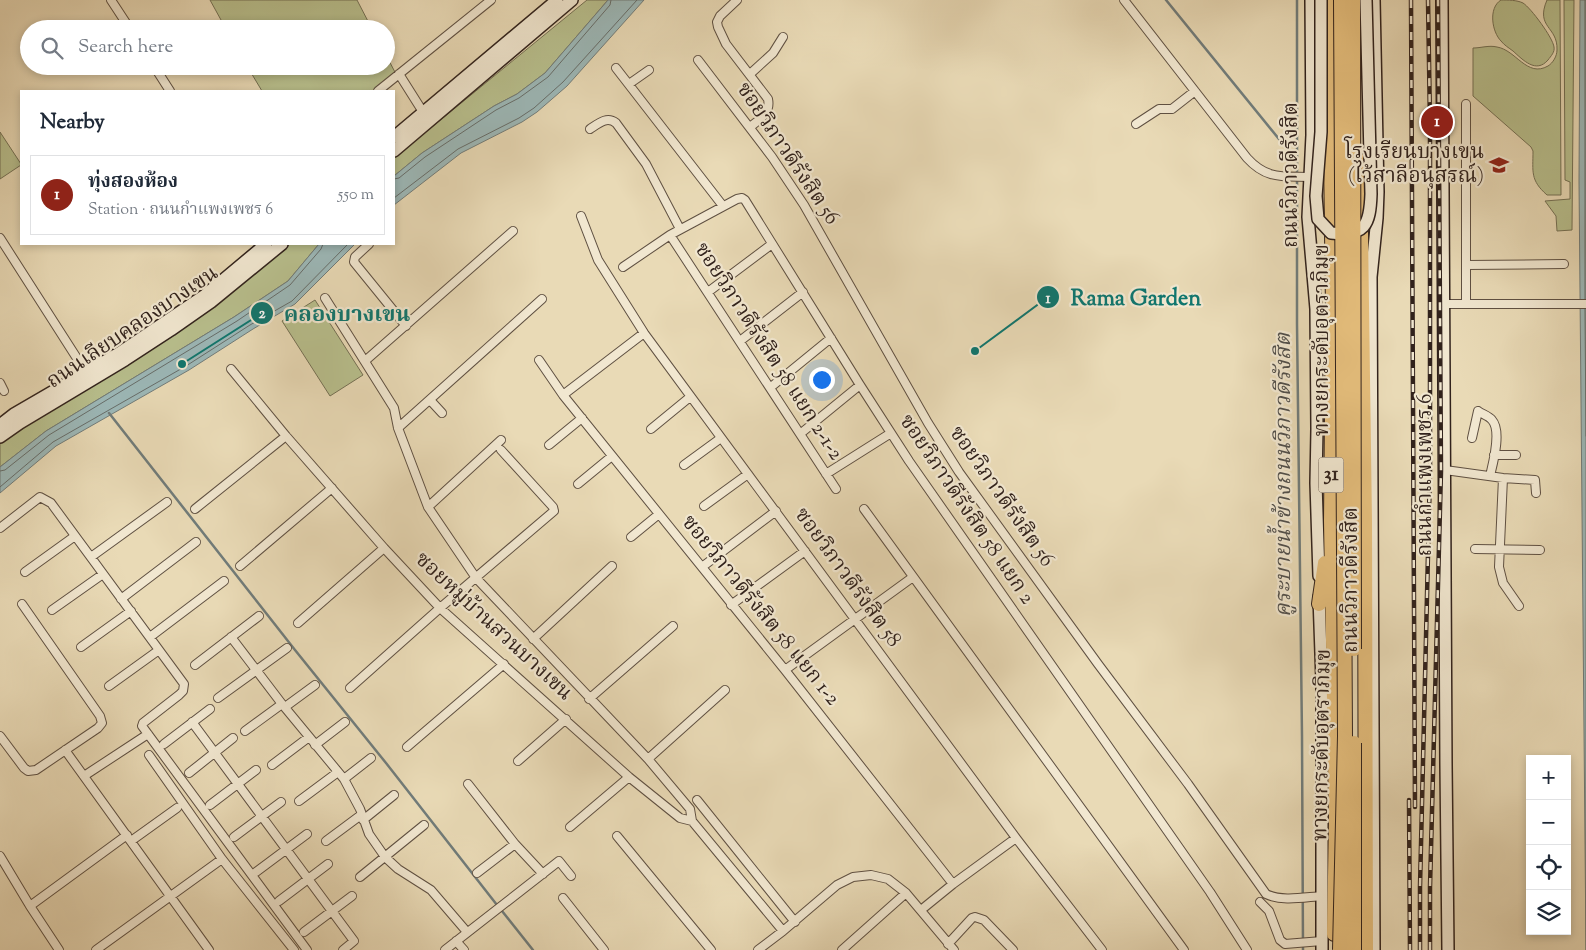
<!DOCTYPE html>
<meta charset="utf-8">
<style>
body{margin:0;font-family:"Sorts Mill Goudy","Noto Serif Thai",serif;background:#f6f6f7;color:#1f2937}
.controls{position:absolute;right:15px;bottom:15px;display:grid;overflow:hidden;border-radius:0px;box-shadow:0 2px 8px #0003}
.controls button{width:45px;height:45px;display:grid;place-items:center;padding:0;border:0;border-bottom:1px solid #e0e1e3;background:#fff;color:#1f2937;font:25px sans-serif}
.you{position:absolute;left:821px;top:379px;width:18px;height:18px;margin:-12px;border:4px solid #fff;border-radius:50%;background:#1a73e8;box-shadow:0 0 0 8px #1a73e833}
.badge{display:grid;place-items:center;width:32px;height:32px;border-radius:50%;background:#8f2418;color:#fff;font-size:16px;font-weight:700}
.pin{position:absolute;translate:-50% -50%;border:2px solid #fff;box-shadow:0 1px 5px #0006}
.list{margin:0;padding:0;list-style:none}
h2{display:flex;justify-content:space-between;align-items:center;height:65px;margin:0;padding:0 20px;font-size:21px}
h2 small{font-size:16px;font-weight:400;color:#747a83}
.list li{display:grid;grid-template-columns:32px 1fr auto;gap:15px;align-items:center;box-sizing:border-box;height:80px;margin:0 10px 10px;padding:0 10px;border:1px solid #e0e1e3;border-radius:0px}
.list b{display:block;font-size:19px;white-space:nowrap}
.list p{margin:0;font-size:16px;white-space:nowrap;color:#747a83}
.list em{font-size:16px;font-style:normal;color:#747a83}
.icon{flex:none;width:28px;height:28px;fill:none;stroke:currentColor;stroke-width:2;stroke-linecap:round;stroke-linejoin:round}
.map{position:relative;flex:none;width:1586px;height:950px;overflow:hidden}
.search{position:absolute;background:#fff;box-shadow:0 2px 8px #0003;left:20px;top:20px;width:375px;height:55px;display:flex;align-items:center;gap:12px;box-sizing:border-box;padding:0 18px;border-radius:28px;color:#747a83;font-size:19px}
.panel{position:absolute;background:#fff;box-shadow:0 2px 8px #0003;left:20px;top:90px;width:375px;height:155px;border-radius:0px}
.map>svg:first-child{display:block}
</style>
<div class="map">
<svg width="1586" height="950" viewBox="0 0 1586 950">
<rect width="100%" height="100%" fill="#e9dab6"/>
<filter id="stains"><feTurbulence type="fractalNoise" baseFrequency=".004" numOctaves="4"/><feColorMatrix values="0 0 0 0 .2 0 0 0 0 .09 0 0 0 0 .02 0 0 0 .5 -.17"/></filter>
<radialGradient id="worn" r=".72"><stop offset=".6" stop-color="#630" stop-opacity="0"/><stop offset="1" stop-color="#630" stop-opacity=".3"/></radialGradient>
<path fill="#b8bf8d" stroke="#747054" d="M210,0h147l15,29h-146z
M587,0h21l-63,73 -28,21 -23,12 -72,47 -28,23v-18z
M1501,0c7,0 16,0 22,3 8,5 30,35 31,44 1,5 -3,9 -6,13 -12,14 -25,0 -35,-9 -4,-3 -9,-6 -12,-10 -9,-9 -13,-33 0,-41z
M1547,0h13l1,195h-14c-17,-15 -14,-23 -14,-44l-2,-4 -58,-51v-48c8,0 16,-3 24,-1 19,3 30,31 51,19 5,-3 9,-10 9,-16 1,-24 -22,-22 -10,-50z
M1564,0h10l-2,230 -15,1 -1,-15 -11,-15 25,-2v-17l-5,-2z
M386,55l11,21 -20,15h-115l-15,-25h139z
M0,132l21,32v1l-21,14z
M290,244h29l-31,37 -54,36 -188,114 -46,36v-24l20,-15 194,-122z
M315,300l48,75 -33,21 -48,-75z"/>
<path fill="#9cb8b8" stroke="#717c7a" d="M608,0h36l-77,86 -30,26 -15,10 -61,31 -67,52v-29l28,-23 72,-47 23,-12 28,-21z
M1580,0h6v950l-7,-769z
M319,244h36l-60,60 -42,25 -64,41 -133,76 -56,47v-26l46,-36 188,-114 54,-36z"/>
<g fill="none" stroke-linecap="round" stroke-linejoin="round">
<path stroke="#666d6a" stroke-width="1" d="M1585,0v299
M394,179l5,-1 26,-21 71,-47 23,-12 29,-21 62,-72 1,-5
M394,198l64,-49 61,-31 15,-10 29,-26 74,-82
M1585,309l1,127
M0,471l5,-1 44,-35 188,-114 53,-36 31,-36 2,-5
M0,487l53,-45 133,-76 64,-41 42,-24 56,-57"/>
<path stroke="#717c7a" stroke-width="2.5" d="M1166,0l130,160
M1297,0v324l5,412 1,214
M109,413l186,237 91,113 111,142
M502,911l31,39"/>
<defs>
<path id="street" d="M111,0l19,29
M737,0l-17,16 -3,6 1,5 8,17 42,55c3,14 -8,20 -18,28
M1124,0l123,158c20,22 36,18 63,19
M698,60l74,97 32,48 124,218 31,49 139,192 90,120 78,110c16,8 39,3 56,2
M154,66l16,25
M616,68l107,138
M399,74l24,38
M750,74l23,-21 10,-16
M629,84l20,-14
M378,91l113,-91
M1136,124l23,-15h13l23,-18
M590,129c9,-6 17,-13 26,-6l30,41 34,65
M581,216l17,44 46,73 372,505 86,112
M670,235l166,254
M0,238l80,125
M369,244l-14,13 -1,5 52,64
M1466,265l98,-1
M623,267l47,-32 67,-36 5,-1 3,2 115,185 49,76 301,431 37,58
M708,292l64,-48
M325,298l69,110 4,20 30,79 48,71 172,181 42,50 2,12 91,110
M1444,304h142
M1466,304v-200
M740,341l63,-49
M539,360l24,35 222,275 168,214
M365,361l148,-130
M231,369l55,67 98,112 56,60 189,169 51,41 12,3
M0,383l4,8
M771,387l60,-49
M563,395l81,-62
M430,400l12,13
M398,428l144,-129
M651,429l39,-32
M800,434l60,-49
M1472,438l6,-27c4,3 11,5 14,9 10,11 1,43 -2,56
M549,445l33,-27
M1494,455h22
M684,465l37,-27
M1445,470l58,8 32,2 1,13
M826,474l65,-41
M1503,478l-4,89 4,16 16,23
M578,484l34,-28
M704,506l44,-32
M428,507l73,-67
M195,509l91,-73
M864,509l320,441
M0,528l40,-31 11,6 133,181 -1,7 -4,4 -36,28 -1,3 165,224
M631,537l28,-23
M1475,549l65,1
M91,557l76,-55
M240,566l92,-78
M702,567l74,-56
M25,572l50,-36
M121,599l75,-57
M731,605l74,-54
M52,610l51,-36
M298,623l86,-75
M150,637l74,-56
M231,637l51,67 62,75 16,30 9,25 16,23 13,12 33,21 36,42
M533,639l79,-73
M81,647l50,-36
M195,665l64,-49
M785,670l128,-93
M109,686l50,-36
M350,688l90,-80 114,-97 -1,-4 -52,-57
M218,698l69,-50
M589,699l84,-73
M285,707l30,-22
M192,722l162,219 -11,9
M245,731l37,-27
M0,736l24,32 4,3 8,-1 62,-42 4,-5 -2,-7 -78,-112
M164,744l46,-35
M315,745l30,-23
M407,747l97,-83
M65,750l144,200
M149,755l73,104 72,91
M648,759l77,-69
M518,761l48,-42
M272,765l37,-28
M189,773l44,-35
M84,776l64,-42
M344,779l27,-21
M468,784l47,60 28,30
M697,800l98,122
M299,801l39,-29
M210,805l46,-35
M363,820l31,-25
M570,827l59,-50
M617,836l94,114
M234,837l47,-35
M131,841l46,-33
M326,841l35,-26
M0,856l30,50 29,44
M256,872l51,-38
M477,873l38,-29
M360,877l64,-52
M563,898l41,52
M279,901l49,-37
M1260,902l9,9 11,29 5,4 37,-3
M30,906l97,-71
M921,910l32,-26 63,-46
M304,932l48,-36
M456,941l8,9
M948,944l24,-26 3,-1 9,3 29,30
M96,950l126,-91
M445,950l114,-89 12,15
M758,950l25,-19 54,-46 16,-8 18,-2 17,4 18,14 48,57
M842,950l64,-57"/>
<path id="secondary" d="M1311,0l1,135 -4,82 8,92 1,120 -1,54 3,93
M1374,0l4,192 -1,26 -6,59 3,673
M1442,0l4,765 2,185
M394,137l163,-137
M394,151l178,-151
M0,425l14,-11 105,-61 86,-58 61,-51
M0,437l20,-14 105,-63 46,-30 40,-28 71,-58
M1319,597l3,85v268"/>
<path id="highway" d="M1329,0l4,309 -2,212 5,298 -2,115
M1360,161l5,360 1,429
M1319,604l6,-41"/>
</defs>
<use href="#street" stroke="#5f5042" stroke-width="10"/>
<use href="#secondary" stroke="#31221c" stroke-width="14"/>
<use href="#highway" stroke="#31221c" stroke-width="16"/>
<use href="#street" stroke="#f1e7d0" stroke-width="8"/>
<use href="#secondary" stroke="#f1e7d0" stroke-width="11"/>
<use href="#highway" stroke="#e4bd7b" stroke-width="14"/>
<defs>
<path id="rail" d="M1411,0l4,807
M1409,800l1,150
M1420,950v-63l10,-416v-348l-2,-123
M1430,950v-63l11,-416 -3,-471"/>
</defs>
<use href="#rail" stroke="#31221c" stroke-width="4.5"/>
<use href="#rail" stroke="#f1e7d0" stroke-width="2.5" stroke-dasharray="8" stroke-linecap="butt"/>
<defs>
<path id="secondary-bridge" d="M1321,0v132l-5,64 2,23 13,14c34,4 39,-8 40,-39l-5,-194"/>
<path id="highway-bridge" d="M1353,0l1,649
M1340,950l5,-214 -4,-736
M1354,950v-207"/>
</defs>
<use href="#secondary-bridge" stroke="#31221c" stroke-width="14" stroke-linecap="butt"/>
<use href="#highway-bridge" stroke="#31221c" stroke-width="16" stroke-linecap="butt"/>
<use href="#secondary-bridge" stroke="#f1e7d0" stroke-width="11"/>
<use href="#highway-bridge" stroke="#e4bd7b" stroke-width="14"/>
</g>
<defs>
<symbol id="school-bare" viewBox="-9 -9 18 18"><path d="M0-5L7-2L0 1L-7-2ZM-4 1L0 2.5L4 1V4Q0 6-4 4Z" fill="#8f2418" stroke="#f1e7d0" stroke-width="2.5" paint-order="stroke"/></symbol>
</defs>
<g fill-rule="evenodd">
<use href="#school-bare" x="1485" y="151" width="28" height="28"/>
</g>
<g text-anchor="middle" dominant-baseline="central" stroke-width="4.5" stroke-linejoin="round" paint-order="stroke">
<rect fill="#f1e7d0" stroke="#6b5d52" stroke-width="1" x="1318.5" y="457.5" width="25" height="35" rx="4"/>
<g font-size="20" font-weight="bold" fill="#31221c">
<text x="1331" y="475">31</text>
</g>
<g font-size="21" fill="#31221c" stroke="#f1e7d0" text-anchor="end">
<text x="1484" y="153">โรงเรียนบางเขน<tspan x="1484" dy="24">(ไว้สาลีอนุสรณ์)</tspan></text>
</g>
<g font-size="21" fill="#31221c" stroke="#f1e7d0">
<text transform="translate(787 154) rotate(56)">ซอยวิภาวดีรังสิต 56</text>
<text transform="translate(1292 175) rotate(-90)">ถนนวิภาวดีรังสิต</text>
<text transform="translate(133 328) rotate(-34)">ถนนเลียบคลองบางเขน</text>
<text transform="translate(1323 340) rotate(-90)">ทางยกระดับอุตราภิมุข</text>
<text transform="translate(768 352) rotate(57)">ซอยวิภาวดีรังสิต 58 แยก 2-1-2</text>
<text transform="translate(1426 475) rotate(-90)">ถนนกำแพงเพชร 6</text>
<text transform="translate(1001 497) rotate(55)">ซอยวิภาวดีรังสิต 56</text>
<text transform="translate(966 510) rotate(56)">ซอยวิภาวดีรังสิต 58 แยก 2</text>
<text transform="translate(847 578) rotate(54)">ซอยวิภาวดีรังสิต 58</text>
<text transform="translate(1352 580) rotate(-90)">ถนนวิภาวดีรังสิต</text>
<text transform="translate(760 611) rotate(51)">ซอยวิภาวดีรังสิต 58 แยก 1-2</text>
<text transform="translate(493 627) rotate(43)">ซอยหมู่บ้านสวนบางเขน</text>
<text transform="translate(1323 745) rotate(-89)">ทางยกระดับอุตราภิมุข</text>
</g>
<g font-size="22" font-style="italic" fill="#514f4b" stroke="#f1e7d0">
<text transform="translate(1285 475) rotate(-90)">คูระบายน้ำข้างถนนวิภาวดีรังสิต</text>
</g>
</g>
<path fill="none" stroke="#0f766e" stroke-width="2" d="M975 351L1048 297M182 364L262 313"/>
<g fill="#0f766e" stroke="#f1e7d0" stroke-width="2">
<circle cx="975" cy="351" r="5"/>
<circle cx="182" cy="364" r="5"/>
<circle cx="1048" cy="297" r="12"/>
<circle cx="262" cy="313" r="12"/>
</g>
<g font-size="15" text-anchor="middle" font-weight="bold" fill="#fff">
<text x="1048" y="303">1</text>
<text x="262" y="318">2</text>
</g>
<g font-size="22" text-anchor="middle" font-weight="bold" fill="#0f766e" stroke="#f1e7d0" stroke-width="4.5" stroke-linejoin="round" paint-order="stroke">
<text x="1136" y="305">Rama Garden</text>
<text x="347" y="321">คลองบางเขน</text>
</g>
<rect width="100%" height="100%" filter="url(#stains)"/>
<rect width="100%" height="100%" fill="url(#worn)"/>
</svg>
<div class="controls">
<button>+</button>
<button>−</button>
<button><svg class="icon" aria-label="locate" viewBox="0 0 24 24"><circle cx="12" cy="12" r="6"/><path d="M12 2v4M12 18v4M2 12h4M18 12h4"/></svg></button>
<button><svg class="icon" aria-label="layers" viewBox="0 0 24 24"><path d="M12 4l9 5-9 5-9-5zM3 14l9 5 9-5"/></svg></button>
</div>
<div class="you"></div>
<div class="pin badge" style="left:1437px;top:122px">1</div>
<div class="search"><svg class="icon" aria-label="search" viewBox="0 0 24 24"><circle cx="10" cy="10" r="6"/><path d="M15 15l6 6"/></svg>Search here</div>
<section class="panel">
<h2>Nearby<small></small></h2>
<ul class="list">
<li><span class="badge">1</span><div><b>ทุ่งสองห้อง</b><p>Station · ถนนกำแพงเพชร 6</p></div><em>550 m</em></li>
</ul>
</section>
</div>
